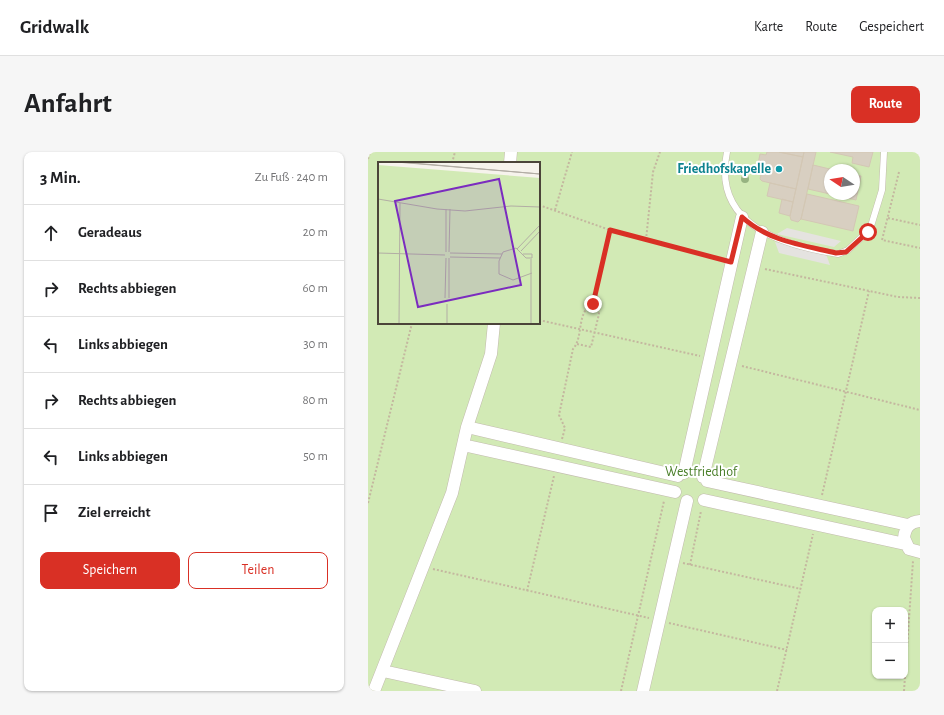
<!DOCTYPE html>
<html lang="de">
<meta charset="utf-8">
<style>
body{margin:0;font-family:"Alegreya Sans",sans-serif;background:#f6f6f6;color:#202124}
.controls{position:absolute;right:12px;bottom:12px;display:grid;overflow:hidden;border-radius:8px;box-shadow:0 1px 3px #0004}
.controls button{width:36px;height:36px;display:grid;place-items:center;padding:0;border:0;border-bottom:1px solid #e0e0e0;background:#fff;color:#202124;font:20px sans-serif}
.compass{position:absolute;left:456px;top:12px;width:36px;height:36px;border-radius:50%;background:#fff;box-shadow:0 1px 3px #0004;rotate:282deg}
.stop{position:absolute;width:12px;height:12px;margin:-9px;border:3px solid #d93025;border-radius:50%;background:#fff}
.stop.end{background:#d93025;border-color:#fff;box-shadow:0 1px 4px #0008}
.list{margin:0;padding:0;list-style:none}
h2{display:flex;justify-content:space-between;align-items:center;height:52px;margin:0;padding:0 16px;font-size:17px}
h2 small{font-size:13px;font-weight:400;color:#757577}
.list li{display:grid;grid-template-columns:26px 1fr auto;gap:12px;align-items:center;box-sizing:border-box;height:56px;padding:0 16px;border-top:1px solid #e0e0e0}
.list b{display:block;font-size:15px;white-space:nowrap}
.list em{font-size:13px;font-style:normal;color:#757577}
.actions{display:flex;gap:8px;padding:12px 16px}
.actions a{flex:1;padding:9px 0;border:1px solid #d93025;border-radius:8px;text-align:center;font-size:14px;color:#d93025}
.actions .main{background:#d93025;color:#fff}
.icon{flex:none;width:22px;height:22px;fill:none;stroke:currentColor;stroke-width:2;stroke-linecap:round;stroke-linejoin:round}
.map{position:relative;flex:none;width:552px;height:539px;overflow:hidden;border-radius:8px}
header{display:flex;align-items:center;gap:24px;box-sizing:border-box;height:56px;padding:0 20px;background:#fff;border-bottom:1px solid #e0e0e0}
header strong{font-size:19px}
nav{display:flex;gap:22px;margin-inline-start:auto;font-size:14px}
.intro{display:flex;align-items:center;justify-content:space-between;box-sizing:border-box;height:96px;padding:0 24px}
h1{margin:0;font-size:28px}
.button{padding:10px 18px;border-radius:8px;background:#d93025;color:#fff;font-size:14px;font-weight:700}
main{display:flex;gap:24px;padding:0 24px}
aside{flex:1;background:#fff;border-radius:8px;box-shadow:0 1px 3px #0004}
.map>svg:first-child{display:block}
</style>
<header>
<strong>Gridwalk</strong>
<nav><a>Karte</a><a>Route</a><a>Gespeichert</a></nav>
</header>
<div class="intro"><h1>Anfahrt</h1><a class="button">Route</a></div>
<main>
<aside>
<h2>3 Min.<small>Zu Fuß · 240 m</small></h2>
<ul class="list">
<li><svg class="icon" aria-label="ahead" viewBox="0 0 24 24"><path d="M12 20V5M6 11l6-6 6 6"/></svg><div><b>Geradeaus</b></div><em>20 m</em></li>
<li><svg class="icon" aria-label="right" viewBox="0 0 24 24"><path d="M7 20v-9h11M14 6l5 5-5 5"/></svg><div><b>Rechts abbiegen</b></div><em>60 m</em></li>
<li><svg class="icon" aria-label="left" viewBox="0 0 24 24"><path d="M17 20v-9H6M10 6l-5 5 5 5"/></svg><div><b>Links abbiegen</b></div><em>30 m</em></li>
<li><svg class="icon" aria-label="right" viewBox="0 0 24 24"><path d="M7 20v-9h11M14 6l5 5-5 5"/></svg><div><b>Rechts abbiegen</b></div><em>80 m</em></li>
<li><svg class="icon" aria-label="left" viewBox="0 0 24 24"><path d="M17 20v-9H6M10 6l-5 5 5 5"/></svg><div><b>Links abbiegen</b></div><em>50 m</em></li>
<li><svg class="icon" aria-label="arrive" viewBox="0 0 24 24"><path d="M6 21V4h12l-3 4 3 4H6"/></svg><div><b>Ziel erreicht</b></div></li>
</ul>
<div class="actions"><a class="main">Speichern</a><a>Teilen</a></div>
</aside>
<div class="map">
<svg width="552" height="539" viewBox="0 0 552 539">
<rect width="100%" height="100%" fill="#f6f3ec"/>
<path fill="#d2eab5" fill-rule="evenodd" d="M0,0h552v539h-552zM11,11h160v160h-160zM462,18h24v24h-24zM507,458h30v66h-30z"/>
<path fill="#e5e3e0" d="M419,76l54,13 -7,6 -57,-13z
M407,90l51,12 4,11 -51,-12z"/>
<path fill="#d8cfc1" stroke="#d3c7b4" d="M399,0h12l24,5 -7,32 -34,-8 -2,-2 1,-4 -5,-1 4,-20 6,1z
M411,0h25l-1,5z
M436,0h12l-15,67 -3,3 -7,-2 -1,-4z
M462,0h43l-4,15 -17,-4 1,-6z
M445,13l21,5h-4v24h24v-19l7,1 -5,24 -48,-11z
M402,31l26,6 -3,13 -26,-6z
M439,42l52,12 -6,25 -52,-12z
M414,47l11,3 -3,14 -11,-3z"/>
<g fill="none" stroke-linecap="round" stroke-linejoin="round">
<defs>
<path id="lane" d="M359,0c-15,73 54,93 111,102l10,-4 18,-17 5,-7 11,-36 2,-38"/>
<path id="street" d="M142,11l1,-11
M99,275l211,49
M95,293l212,47
M316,321l58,-256
M335,325l59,-245
M339,329l201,44
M336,348l201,44
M552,369c-11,1 -15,7 -16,17l5,11 11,3
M15,519l92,20
M6,539l78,-198 15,-66 24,-73 3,-31
M275,539l44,-190"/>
</defs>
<use href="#lane" stroke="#c2bbae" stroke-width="7"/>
<use href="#street" stroke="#c2bbae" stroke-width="13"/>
<path stroke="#c4b79f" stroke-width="2" stroke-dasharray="2 2" stroke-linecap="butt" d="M0,7l2,-7
M84,11l3,-11
M531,20l-17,68 38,8
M171,53l71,25 112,29
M187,58l17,-58
M520,66l32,7
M278,88l7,-68 7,-20
M397,117l133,28 22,1
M171,168l161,36
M209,192l14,3 8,-33 -1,-7 -5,-3
M374,214l178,44
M194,287l3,-11 -6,-13 14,-66c11,-12 3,-38 20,-45l17,-74
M454,343l47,-204
M0,351l44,-180
M315,411l118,26
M322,413l11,-54
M65,417l216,49
M159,439l27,-115
M301,471l118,27
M253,539l43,-190
M409,539l36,-157
M536,539l9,-130"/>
<use href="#lane" stroke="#fff" stroke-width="6"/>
<use href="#street" stroke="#fff" stroke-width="12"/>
</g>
<circle fill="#97b381" cx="377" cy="27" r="4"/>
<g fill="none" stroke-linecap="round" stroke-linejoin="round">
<path stroke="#d93025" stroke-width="5" d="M225,152l17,-74 121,32 11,-45c26,24 60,28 94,36l10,-1 22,-20"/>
</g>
<circle fill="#0f9aa8" stroke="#fff" stroke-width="1.5" cx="411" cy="17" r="4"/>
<g text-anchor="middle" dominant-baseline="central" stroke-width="4" stroke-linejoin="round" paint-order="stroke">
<g font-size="14" font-weight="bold" fill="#0d838f" stroke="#fff" text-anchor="end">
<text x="403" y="17">Friedhofskapelle</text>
</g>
<g font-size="14" fill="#4a7f2a" stroke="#fff">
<text x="333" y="320">Westfriedhof</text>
</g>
</g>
<g transform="translate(10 10)">
<rect width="162" height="162" fill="#f6f3ec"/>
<path d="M0,3l162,13v146h-162z" fill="#d2eab5"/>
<path fill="none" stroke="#b2ada4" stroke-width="1" d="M18,0l144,12M23,0l139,12M0,37l59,10 28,2 46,-5 29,1M139,87l23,-24M143,89l19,-20M68,90v-43M71,90l1,-43M0,91l67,2M72,91l52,1M145,92h9v4h-6l-10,-10 -13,4 -4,9v13l14,6 19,-7M72,95l50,1M67,136l1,-40M71,136v-40M21,162l1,-121M69,162v-20M153,162v-65"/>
<path fill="#7b2cbf" fill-opacity="0.15" stroke="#7b2cbf" stroke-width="2" d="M121,17l22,106 -103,22 -23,-106z"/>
<rect width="162" height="162" fill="none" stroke="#4b4439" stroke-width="2"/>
</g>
</svg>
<div class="controls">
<button>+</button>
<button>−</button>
</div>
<svg class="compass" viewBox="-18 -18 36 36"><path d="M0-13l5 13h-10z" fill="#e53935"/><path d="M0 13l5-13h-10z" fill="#757577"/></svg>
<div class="stop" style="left:500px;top:80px"></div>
<div class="stop end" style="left:225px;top:152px"></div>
</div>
</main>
